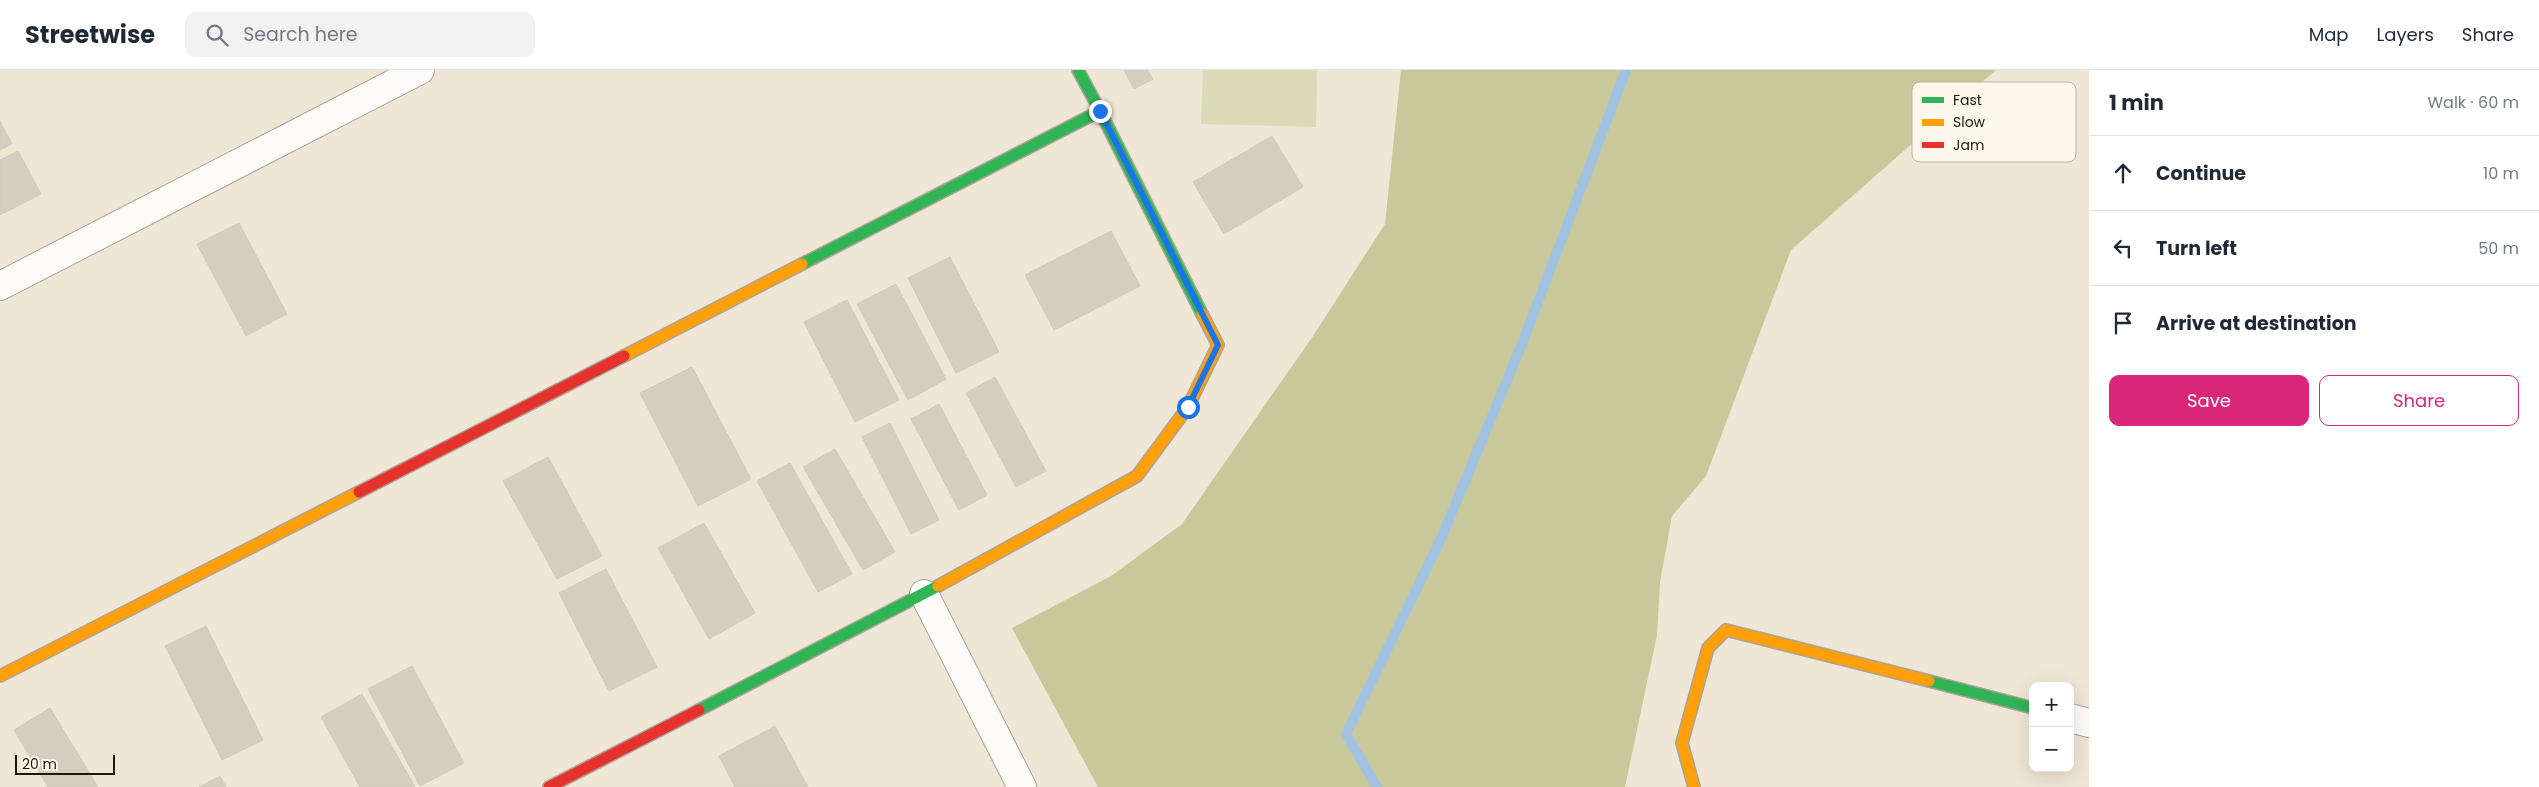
<!DOCTYPE html>
<meta charset="utf-8">
<style>
body{margin:0;font-family:Poppins,sans-serif;background:#f2f2f3;color:#1f2937}
.controls{position:absolute;right:15px;bottom:15px;display:grid;overflow:hidden;border-radius:10px;box-shadow:0 5px 20px #0002}
.controls button{width:45px;height:45px;display:grid;place-items:center;padding:0;border:0;border-bottom:1px solid #e0e1e3;background:#fff;color:#1f2937;font:25px sans-serif}
.scale{position:absolute;left:15px;bottom:12px;width:100px;box-sizing:border-box;padding-left:5px;border:2px solid #1e180c;border-top:0;font-size:14px;line-height:18px;white-space:nowrap;color:#1e180c;-webkit-text-stroke:4px #fef7eb;paint-order:stroke}
.stop{position:absolute;width:15px;height:15px;margin:-11px;border:4px solid #1a73e8;border-radius:50%;background:#fff}
.stop.end{background:#1a73e8;border-color:#fff;box-shadow:0 1px 5px #0008}
.list{margin:0;padding:0;list-style:none}
h2{display:flex;justify-content:space-between;align-items:center;height:65px;margin:0;padding:0 20px;font-size:21px}
h2 small{font-size:16px;font-weight:400;color:#747a83}
.list li{display:grid;grid-template-columns:32px 1fr auto;gap:15px;align-items:center;box-sizing:border-box;height:75px;padding:0 20px;border-top:1px solid #e0e1e3}
.list b{display:block;font-size:19px;white-space:nowrap}
.list em{font-size:16px;font-style:normal;color:#747a83}
.actions{display:flex;gap:10px;padding:15px 20px}
.actions a{flex:1;padding:11px 0;border:1px solid #db2777;border-radius:10px;text-align:center;font-size:18px;color:#db2777}
.actions .main{background:#db2777;color:#fff}
.icon{flex:none;width:28px;height:28px;fill:none;stroke:currentColor;stroke-width:2;stroke-linecap:round;stroke-linejoin:round}
.map{position:relative;flex:none;width:2089px;height:717px;overflow:hidden}
header{display:flex;align-items:center;gap:30px;box-sizing:border-box;height:70px;padding:0 25px;background:#fff;border-bottom:1px solid #e0e1e3}
header strong{font-size:24px}
nav{display:flex;gap:28px;margin-inline-start:auto;font-size:18px}
.search{width:350px;height:45px;background:#f2f2f3;display:flex;align-items:center;gap:12px;box-sizing:border-box;padding:0 18px;border-radius:10px;color:#747a83;font-size:19px}
main{display:flex}
aside{flex:1;background:#fff}
.map>svg:first-child{display:block}
</style>
<header>
<strong>Streetwise</strong>
<div class="search"><svg class="icon" aria-label="search" viewBox="0 0 24 24"><circle cx="10" cy="10" r="6"/><path d="M15 15l6 6"/></svg>Search here</div>
<nav><a>Map</a><a>Layers</a><a>Share</a></nav>
</header>
<main>
<div class="map">
<svg width="2089" height="717" viewBox="0 0 2089 717">
<rect width="100%" height="100%" fill="#efe6d5"/>
<path fill="#dbdab6" d="M1203,0h114l-1,57 -115,-3z"/>
<path fill="#c9c89a" d="M1401,0h595l-205,180 -85,226 -34,40 -12,66 -3,53 -32,152h-527l-86,-159 99,-52 71,-52 131,-188 72,-112z"/>
<g fill="none" stroke-linecap="round" stroke-linejoin="round">
<path stroke="#a2c2e2" stroke-width="10" d="M1377,717l-31,-53 94,-193 82,-197 104,-274"/>
</g>
<path fill="#d5cdc0" stroke="#d2c9bd" d="M1124,0h23l6,9 -19,10z
M0,51l12,23 -12,6z
M1272,66l31,51 -79,47 -31,-52z
M18,81l23,43 -41,21v-55z
M239,153l48,91 -41,22 -49,-92z
M1111,161l29,55 -86,44 -29,-55z
M950,187l49,95 -43,21 -48,-95z
M896,214l50,95 -38,21 -51,-96z
M847,230l52,100 -44,22 -51,-100z
M692,297l59,112 -53,27 -58,-113z
M995,307l51,94 -30,16 -50,-94z
M939,334l48,91 -28,15 -48,-91z
M890,353l49,97 -28,14 -49,-97z
M835,379l60,103 -32,18 -60,-103z
M548,387l54,99 -45,23 -54,-98z
M790,393l62,111 -34,18 -61,-111z
M704,453l51,90 -46,26 -51,-91z
M606,499l51,98 -48,24 -50,-98z
M206,556l57,114 -41,20 -57,-114z
M412,596l52,97 -44,23 -52,-97z
M362,624l53,93h-55l-39,-70z
M50,638l48,79h-50l-34,-57z
M775,656l33,61h-73l-16,-31z
M220,706l6,11h-27z"/>
<g fill="none" stroke-linecap="round" stroke-linejoin="round">
<defs>
<path id="street" d="M0,216l420,-216
M924,524l98,193
M2070,648l19,5"/>
<path id="fast" d="M1100,41l102,203
M802,194l298,-153 -22,-41
M1929,611l104,27
M699,640l239,-124"/>
<path id="slow" d="M624,286l178,-92
M938,516l199,-110 51,-69 30,-62 -16,-31
M0,606l359,-184
M1694,717l-12,-44 26,-95 18,-18 203,51"/>
<path id="jam" d="M359,422l265,-136
M549,717l150,-77"/>
</defs>
<use href="#street" stroke="#aba397" stroke-width="30"/>
<use href="#fast" stroke="#aba397" stroke-width="14"/>
<use href="#slow" stroke="#aba397" stroke-width="14"/>
<use href="#jam" stroke="#aba397" stroke-width="14"/>
<use href="#street" stroke="#fdfbf9" stroke-width="28"/>
<use href="#fast" stroke="#30b455" stroke-width="11"/>
<use href="#slow" stroke="#ff9f0a" stroke-width="11"/>
<use href="#jam" stroke="#e5322d" stroke-width="11"/>
</g>
<g fill="none" stroke-linecap="round" stroke-linejoin="round">
<path stroke="#1a73e8" stroke-width="6" d="M1100,41l118,234 -30,62"/>
</g>
<rect x="1912" y="12" width="164" height="80" rx="8" fill="#fef7eb" stroke="#bbb4a8" stroke-width="1"/>
<rect x="1922" y="27" width="22" height="6" fill="#30b455"/>
<rect x="1922" y="49" width="22" height="7" fill="#ff9f0a"/>
<rect x="1922" y="72" width="22" height="6" fill="#e5322d"/>
<g font-size="14" fill="#1e180c">
<text x="1953" y="35">Fast</text>
<text x="1953" y="57">Slow</text>
<text x="1953" y="80">Jam</text>
</g>
</svg>
<div class="controls">
<button>+</button>
<button>−</button>
</div>
<div class="scale">20 m</div>
<div class="stop" style="left:1188px;top:337px"></div>
<div class="stop end" style="left:1100px;top:41px"></div>
</div>
<aside>
<h2>1 min<small>Walk · 60 m</small></h2>
<ul class="list">
<li><svg class="icon" aria-label="ahead" viewBox="0 0 24 24"><path d="M12 20V5M6 11l6-6 6 6"/></svg><div><b>Continue</b></div><em>10 m</em></li>
<li><svg class="icon" aria-label="left" viewBox="0 0 24 24"><path d="M17 20v-9H6M10 6l-5 5 5 5"/></svg><div><b>Turn left</b></div><em>50 m</em></li>
<li><svg class="icon" aria-label="arrive" viewBox="0 0 24 24"><path d="M6 21V4h12l-3 4 3 4H6"/></svg><div><b>Arrive at destination</b></div></li>
</ul>
<div class="actions"><a class="main">Save</a><a>Share</a></div>
</aside>
</main>
